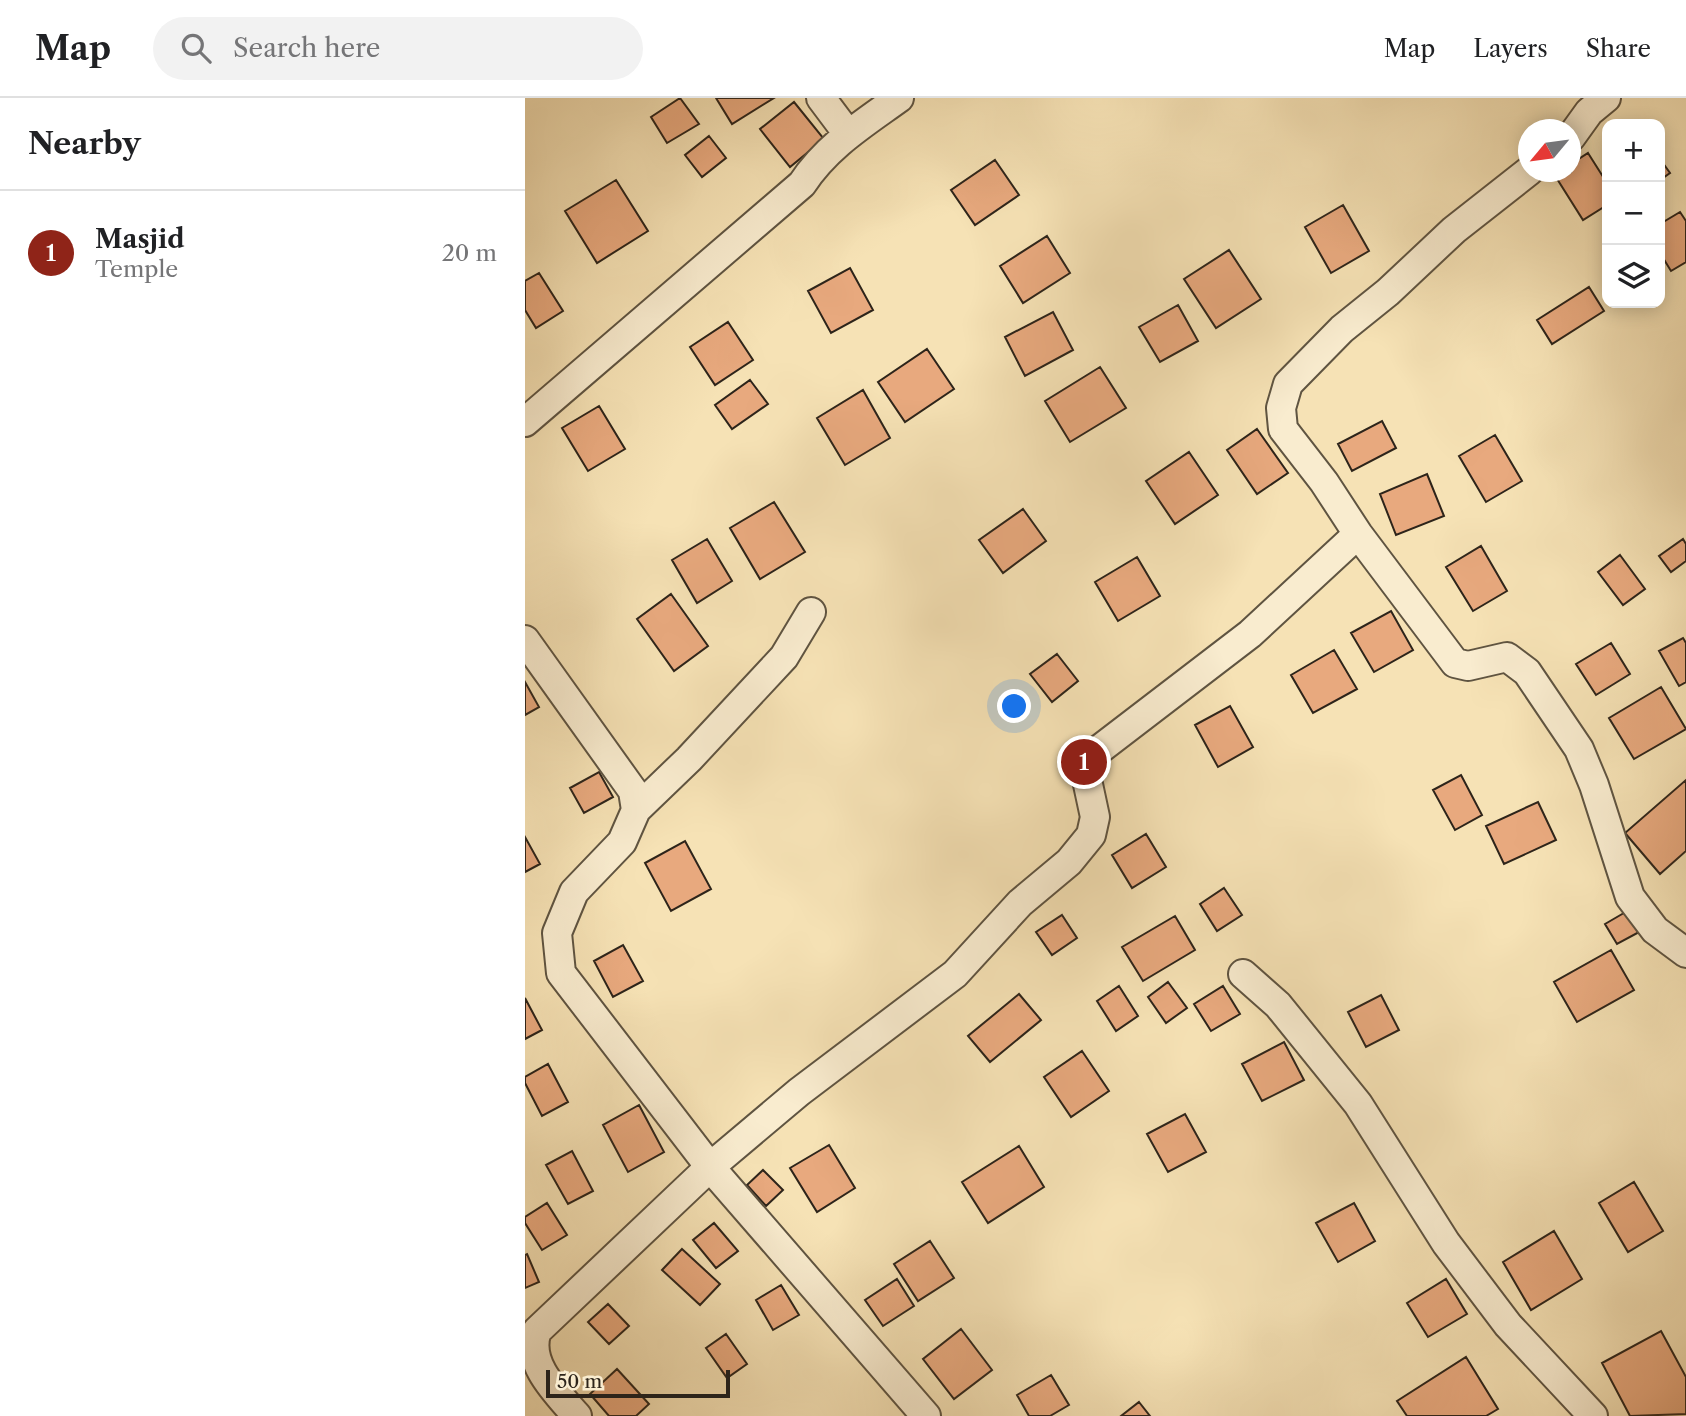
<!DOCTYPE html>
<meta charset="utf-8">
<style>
body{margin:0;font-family:"Libre Caslon Text",serif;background:#f2f2f2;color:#202124}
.controls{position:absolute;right:21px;top:21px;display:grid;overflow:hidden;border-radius:14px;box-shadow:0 4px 18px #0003}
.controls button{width:63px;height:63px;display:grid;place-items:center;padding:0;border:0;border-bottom:2px solid #e0e0e0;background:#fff;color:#202124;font:35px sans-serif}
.compass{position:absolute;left:993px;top:21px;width:63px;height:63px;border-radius:50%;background:#fff;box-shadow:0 4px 18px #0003;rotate:241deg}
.scale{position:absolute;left:21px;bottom:18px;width:184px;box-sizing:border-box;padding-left:7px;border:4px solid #2d241a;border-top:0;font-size:19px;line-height:24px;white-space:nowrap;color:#2d241a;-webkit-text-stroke:5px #f9eccf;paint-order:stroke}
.you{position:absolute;left:490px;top:609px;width:24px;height:24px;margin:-18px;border:5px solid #fff;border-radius:50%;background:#1a73e8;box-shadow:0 0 0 10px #1a73e833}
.badge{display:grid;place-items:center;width:46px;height:46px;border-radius:50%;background:#8f2418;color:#fff;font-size:23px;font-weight:700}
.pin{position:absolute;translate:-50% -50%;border:4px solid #fff;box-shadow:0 2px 7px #0006}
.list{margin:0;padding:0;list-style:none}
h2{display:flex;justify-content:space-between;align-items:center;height:91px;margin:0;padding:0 28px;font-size:30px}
h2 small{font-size:23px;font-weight:400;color:#757577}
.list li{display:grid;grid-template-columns:46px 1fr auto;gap:21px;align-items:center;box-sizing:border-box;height:126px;padding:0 28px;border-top:2px solid #e0e0e0}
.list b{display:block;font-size:26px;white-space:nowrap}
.list p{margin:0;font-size:23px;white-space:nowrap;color:#757577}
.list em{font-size:23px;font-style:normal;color:#757577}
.icon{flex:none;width:38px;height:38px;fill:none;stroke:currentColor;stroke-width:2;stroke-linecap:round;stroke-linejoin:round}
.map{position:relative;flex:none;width:1161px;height:1318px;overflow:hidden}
header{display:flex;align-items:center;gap:42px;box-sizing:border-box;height:98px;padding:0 35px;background:#fff;border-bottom:2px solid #e0e0e0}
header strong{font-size:33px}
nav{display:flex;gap:38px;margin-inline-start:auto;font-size:24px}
.search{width:490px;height:63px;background:#f2f2f2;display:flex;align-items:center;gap:18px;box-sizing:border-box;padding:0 24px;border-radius:38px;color:#757577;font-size:26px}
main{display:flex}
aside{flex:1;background:#fff}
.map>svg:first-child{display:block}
</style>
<header>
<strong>Map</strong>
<div class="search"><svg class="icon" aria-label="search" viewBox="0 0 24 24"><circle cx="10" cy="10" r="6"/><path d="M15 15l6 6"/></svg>Search here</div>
<nav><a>Map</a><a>Layers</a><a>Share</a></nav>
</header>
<main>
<aside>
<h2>Nearby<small></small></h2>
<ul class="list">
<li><span class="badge">1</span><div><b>Masjid</b><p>Temple</p></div><em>20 m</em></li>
</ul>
</aside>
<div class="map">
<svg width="1161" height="1318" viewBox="0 0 1161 1318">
<rect width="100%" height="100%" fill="#f6e2b5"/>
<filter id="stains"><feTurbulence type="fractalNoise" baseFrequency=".00286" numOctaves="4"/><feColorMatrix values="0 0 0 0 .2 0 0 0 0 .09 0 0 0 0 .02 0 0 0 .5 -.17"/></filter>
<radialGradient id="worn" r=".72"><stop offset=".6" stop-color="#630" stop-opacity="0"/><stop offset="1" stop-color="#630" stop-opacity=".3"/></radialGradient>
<path fill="#e8a97e" stroke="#2d241a" stroke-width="2" d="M155,0l19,26 -32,19 -16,-26z
M191,0h58l-42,26z
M269,4l30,37 -34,28 -30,-38z
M184,38l17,22 -24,19 -17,-22z
M1063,55l19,30v22l-24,15 -29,-46 17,-2v-8z
M1135,61l10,14 -10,7z
M470,62l24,35 -44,30 -24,-35z
M91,82l32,51 -51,32 -32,-52z
M818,107l26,46 -38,22 -26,-46z
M1155,114l6,9v41l-15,9 -11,-18v-29z
M522,138l23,37 -47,30 -23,-37z
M704,152l32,49 -45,29 -32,-49z
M325,170l23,42 -42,23 -23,-42z
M14,175l24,38 -27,17 -11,-18v-29z
M1064,189l15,24 -52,33 -15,-24z
M653,207l20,36 -38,21 -21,-35z
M528,214l20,38 -48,26 -20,-39z
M203,224l25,38 -38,25 -25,-38z
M402,251l27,40 -49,33 -27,-40z
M575,269l26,41 -56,34 -25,-41z
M225,282l18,24 -36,25 -17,-24z
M338,292l27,48 -45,27 -28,-47z
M74,308l26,43 -37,22 -26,-43z
M857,323l14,27 -44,23 -14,-27z
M732,331l31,44 -31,21 -30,-44z
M970,337l27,46 -36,21 -27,-46z
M664,354l29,43 -43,29 -29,-43z
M902,376l17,42 -48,19 -16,-41z
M249,404l31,50 -45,27 -30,-51z
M498,411l23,32 -43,32 -24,-33z
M182,441l25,42 -35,22 -25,-43z
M1158,441l3,5v17l-15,11 -12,-16z
M956,448l26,45 -34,20 -27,-44z
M1095,457l25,34 -22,16 -25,-33z
M612,459l23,39 -42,25 -23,-39z
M146,496l37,52 -34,25 -37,-52z
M866,513l22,39 -39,22 -23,-39z
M1158,540l3,5v39l-7,4 -20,-35z
M1086,545l19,31 -34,21 -20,-31z
M809,552l23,39 -44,24 -22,-38z
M532,556l21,27 -26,21 -22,-28z
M0,584l14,25 -14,8z
M1136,589l25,42 -52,30 -25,-41z
M705,608l23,41 -35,20 -23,-42z
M74,674l14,25 -29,16 -14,-25z
M936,677l21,40 -27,15 -22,-40z
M1161,682v71l-26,23 -35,-41z
M1013,704l18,38 -52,24 -18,-38z
M621,736l20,33 -34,21 -20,-33z
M0,739l15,27 -15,8z
M160,743l26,48 -40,22 -26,-48z
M699,790l18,27 -25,16 -17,-27z
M1104,812l12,21 -24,13 -12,-20z
M537,817l15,23 -25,17 -16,-23z
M650,818l20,34 -52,31 -21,-34z
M98,847l20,36 -30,16 -19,-36z
M1086,852l23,40 -57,32 -23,-40z
M643,884l19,26 -21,15 -18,-26z
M594,888l19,30 -22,15 -19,-30z
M698,888l17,28 -29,17 -17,-27z
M494,896l22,26 -51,42 -22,-26z
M856,897l18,35 -33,17 -18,-35z
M0,900l17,32 -17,9z
M759,944l20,38 -42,21 -20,-37z
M557,953l27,40 -38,26 -27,-40z
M23,966l20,38 -26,14 -17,-33v-6z
M114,1007l25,47 -36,20 -25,-47z
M660,1016l21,38 -38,20 -21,-38z
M304,1047l26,43 -38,24 -27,-44z
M494,1048l25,41 -56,36 -26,-41z
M47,1053l21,40 -25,13 -22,-39z
M238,1072l20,20 -17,16 -19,-21z
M1109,1084l29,49 -35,21 -29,-49z
M22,1105l20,32 -25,15 -17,-27v-6z
M829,1105l21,38 -37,21 -22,-39z
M189,1125l24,28 -22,17 -23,-28z
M1029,1133l28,48 -51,31 -28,-48z
M405,1143l24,37 -36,23 -24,-37z
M157,1151l38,35 -20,21 -38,-35z
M2,1156l12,28 -14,6v-33z
M372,1181l17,27 -31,20 -18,-26z
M921,1181l21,35 -39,23 -21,-34z
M256,1187l18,30 -26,15 -17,-30z
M83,1206l21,22 -20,18 -21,-22z
M436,1231l31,41 -38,29 -31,-40z
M1136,1233l25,46v37l-56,2 -28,-53z
M201,1236l21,30 -20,14 -21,-30z
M941,1259l32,52 -12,7h-79l-10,-15z
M92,1271l32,35 -13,12h-27l-19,-22z
M526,1277l18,30 -19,11h-21l-12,-21z
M614,1304l11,14h-29z"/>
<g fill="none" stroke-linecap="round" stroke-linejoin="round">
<defs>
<path id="street" d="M296,0l27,36
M1046,39l18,-25 17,-14
M1004,73l-75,59 -66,62 -46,37 -54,55 -7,24 2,21 41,53 34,52 97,129 13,3 39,-9 20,15 52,77 15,36 36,112 25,33 31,23
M0,324l277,-238c25,-38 61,-60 97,-86
M0,542l108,151 3,19 -14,32 -48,50 -17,41 4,40 149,194 216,249
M111,712l53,-51 95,-102 27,-45
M718,876l35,31 80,99 88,139 62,82 85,91
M52,1318c-20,-23 -52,-53 -40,-85l173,-164 89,-75 156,-118 65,-71 49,-41 22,-27 4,-18 -9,-42 10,-23 154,-118 108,-100"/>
</defs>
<use href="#street" stroke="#5f5441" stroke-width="32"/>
<use href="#street" stroke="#f9eccf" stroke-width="28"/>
</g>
<rect width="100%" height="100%" filter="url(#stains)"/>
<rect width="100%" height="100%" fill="url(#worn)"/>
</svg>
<div class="controls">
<button>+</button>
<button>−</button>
<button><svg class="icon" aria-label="layers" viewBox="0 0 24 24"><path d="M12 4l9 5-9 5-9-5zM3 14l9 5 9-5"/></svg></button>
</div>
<svg class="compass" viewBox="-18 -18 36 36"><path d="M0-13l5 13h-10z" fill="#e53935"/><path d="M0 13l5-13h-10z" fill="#757577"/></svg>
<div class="scale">50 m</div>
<div class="you"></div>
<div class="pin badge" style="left:559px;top:664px">1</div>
</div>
</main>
